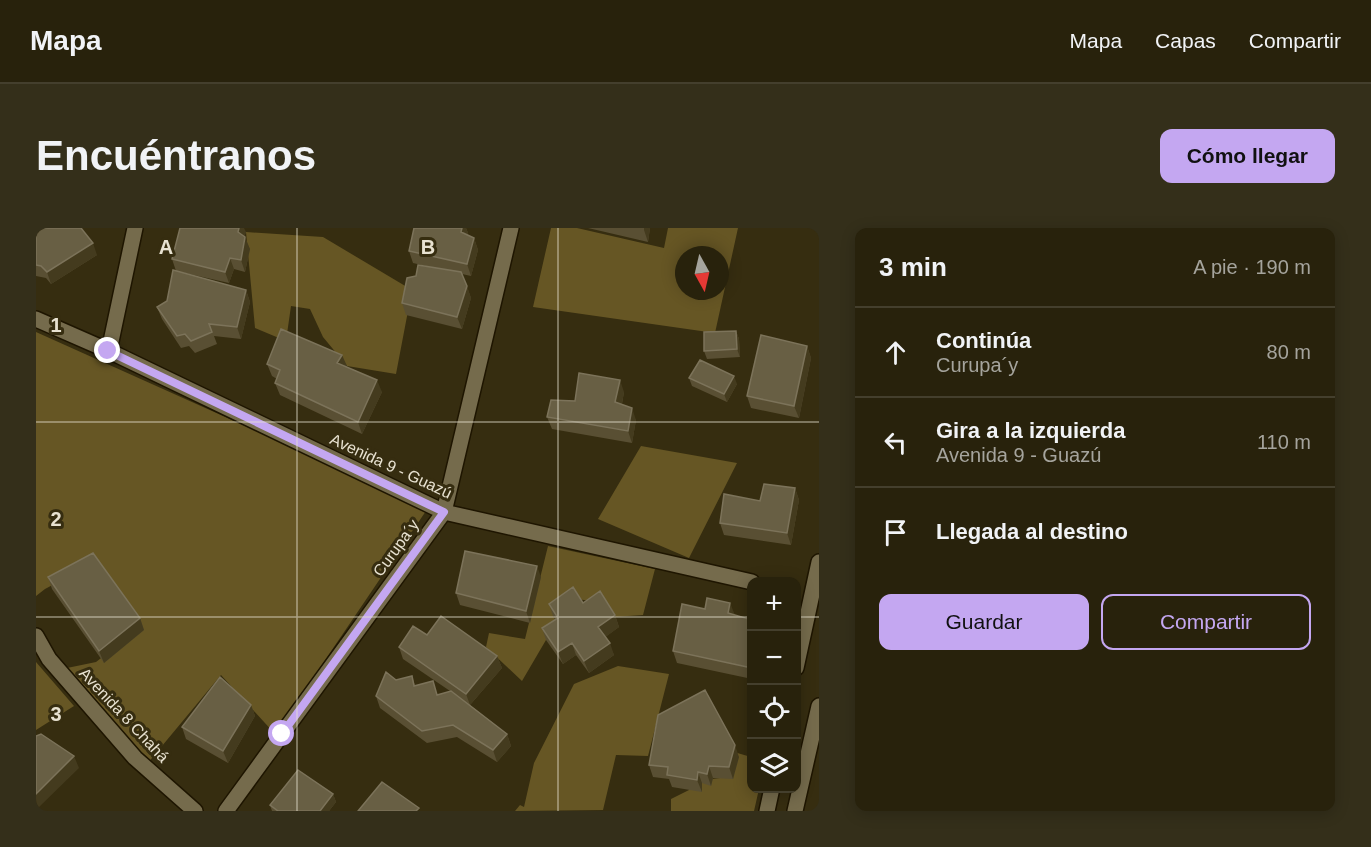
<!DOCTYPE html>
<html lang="es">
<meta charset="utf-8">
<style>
body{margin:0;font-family:Helvetica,sans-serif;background:#342f1a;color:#f1f3f6}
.controls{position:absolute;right:18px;bottom:18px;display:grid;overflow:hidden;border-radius:12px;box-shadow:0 3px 15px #0003}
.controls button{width:54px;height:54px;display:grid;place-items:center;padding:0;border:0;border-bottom:2px solid #443f2d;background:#28220c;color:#f1f3f6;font:30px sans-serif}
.compass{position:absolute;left:639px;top:18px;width:54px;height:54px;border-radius:50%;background:#28220c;box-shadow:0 3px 15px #0003;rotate:172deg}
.stop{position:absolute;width:18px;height:18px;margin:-14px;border:4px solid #c4a7f1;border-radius:50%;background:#fff}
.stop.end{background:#c4a7f1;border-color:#fff;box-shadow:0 2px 6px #0008}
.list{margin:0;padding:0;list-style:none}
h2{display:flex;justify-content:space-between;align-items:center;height:78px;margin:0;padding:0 24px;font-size:26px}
h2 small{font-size:20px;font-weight:400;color:#a5a49d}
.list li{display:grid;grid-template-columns:39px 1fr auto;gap:18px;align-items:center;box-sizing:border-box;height:90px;padding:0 24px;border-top:2px solid #443f2d}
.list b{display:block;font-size:22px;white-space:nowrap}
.list p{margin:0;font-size:20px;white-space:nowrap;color:#a5a49d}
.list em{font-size:20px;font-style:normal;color:#a5a49d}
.actions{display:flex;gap:12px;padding:18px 24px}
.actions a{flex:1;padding:14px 0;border:2px solid #c4a7f1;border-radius:12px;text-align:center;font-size:21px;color:#c4a7f1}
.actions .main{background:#c4a7f1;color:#111}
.icon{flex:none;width:33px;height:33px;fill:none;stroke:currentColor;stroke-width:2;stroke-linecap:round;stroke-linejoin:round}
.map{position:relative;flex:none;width:783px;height:583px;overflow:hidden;border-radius:12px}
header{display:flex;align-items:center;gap:36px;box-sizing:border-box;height:84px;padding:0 30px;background:#28220c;border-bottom:2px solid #443f2d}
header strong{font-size:28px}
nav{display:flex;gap:33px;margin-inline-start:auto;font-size:21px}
.intro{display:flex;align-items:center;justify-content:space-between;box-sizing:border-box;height:144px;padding:0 36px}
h1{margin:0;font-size:42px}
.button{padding:15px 27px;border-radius:12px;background:#c4a7f1;color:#111;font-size:21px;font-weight:700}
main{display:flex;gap:36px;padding:0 36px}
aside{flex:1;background:#28220c;border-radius:12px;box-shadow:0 3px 15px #0003}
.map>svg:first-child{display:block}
</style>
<header>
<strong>Mapa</strong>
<nav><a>Mapa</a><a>Capas</a><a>Compartir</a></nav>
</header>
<div class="intro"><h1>Encuéntranos</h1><a class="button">Cómo llegar</a></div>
<main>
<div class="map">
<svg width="783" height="583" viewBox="0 0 783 583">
<rect width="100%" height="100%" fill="#362d10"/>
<path fill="#665624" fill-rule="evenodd" d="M515,0h26l87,20 4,-20h70l-23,105 -182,-26zM648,27h36v36h-36z
M210,4l77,5 89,53 -16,84 -49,-8 -24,-29 -13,-28 -19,-3 -5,35 -31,-13z
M0,104l392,176 -153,226 -54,-59 -74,89 -80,-96 29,-6 41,-32 -47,-65 -45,24 -9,7z
M605,218l96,17 -48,95 -91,-39z
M512,318l107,23 -12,46 -30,2 -9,-14 -27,-4 -24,17 9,14 -16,10 -24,41 -36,-34 3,-14 36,6z
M0,434l38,44 -38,24z
M582,438l51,8 -21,82 -32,-1 -13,55 -88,1 5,-6 4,2 10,-44 40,-79z
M698,524l17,5 1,31 7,1 -5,22h-83v-12l18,-9v-8l31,-4z"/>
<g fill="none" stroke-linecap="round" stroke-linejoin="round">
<defs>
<path id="minor" d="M0,91l73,32 335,161 308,70
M73,123l26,-123
M0,408l13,23 86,99 60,53
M760,440l23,-106
M190,583l218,-299 67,-284
M731,583l5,-23
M759,583l24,-105"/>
</defs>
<use href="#minor" stroke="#1e1500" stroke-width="18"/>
<use href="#minor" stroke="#756b4c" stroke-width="15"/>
</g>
<path fill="#594f33" d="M0,0l61,27 -46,29 -5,-6 -10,-2z
M378,0h52l2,5 -1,2 7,3 4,12 -7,26 -9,-2 9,24 -9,31 -56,-14 -4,-12 37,-34 -26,-6 -4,-12z
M552,0h62l-2,14z
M210,4l-2,4 6,13 -5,23 -11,-3 -5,14 -53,-12 -4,-12z
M210,62l4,12 -9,37 -27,-3 3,8 -22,9 -6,-7 -8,2 -19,-29 -5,-12z
M700,103l3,8 1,18 -33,2 -3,-8z
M771,118l4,12 -12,60 -48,-10 -4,-12z
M306,127l4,12 36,25 -20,42 -82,-39 -5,-12 2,-4 -5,-3 -5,-12z
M653,150l48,6 -10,18 -35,-16z
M588,164l-2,12 14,16 -4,23 -80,-14 -5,-12 28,-16z
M759,260l4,12 -8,45 -67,-10 -4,-12 40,-22z
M12,349l92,41 4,12 -40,33 -52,-74z
M505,349l-11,46 -70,-18 -4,-12z
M547,375l32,12 4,12 -14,10 9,18 -25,18 -13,-18 -13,9 -17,-24 -4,-12 13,-9 -2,-3 -4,-12z
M699,387l17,5v59l-75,-16 -4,-12z
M391,407l70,21 5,12 -32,37 37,29 4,12 -14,16 -40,-25 -30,6 -47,-35 -4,-12 20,-16 16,-4 3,9 23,10 12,-4 -47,-32 -4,-12z
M215,477l4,11 -27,47 -42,-24 -4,-12z
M703,529l-6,22 -20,-1 -2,8 -9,-3v9l-30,-5 -3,-8 -16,-2 -4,-12z
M297,566l3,8 -7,9h-57l-2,-6z"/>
<path fill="#443b1e" d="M203,0h5l2,4 -4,12 -4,-12z
M426,0h4l2,5 -3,11 -4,-12z
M608,0h6l-2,14 -4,-12z
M209,9l5,12 -5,23 -4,-12z
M438,10l4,12 -7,26 -4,-12z
M57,15l4,12 -46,29 -4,-12z
M194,30l4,11 -5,14 -4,-11z
M431,58l4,12 -9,31 -5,-12z
M210,62l4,12 -9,37 -4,-12z
M700,103l3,8 1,18 -3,-8z
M771,118l4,12 -12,60 -5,-12z
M306,127l5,11 -5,9 -5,-12z
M698,148l3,8 -10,18 -3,-8z
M341,152l5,12 -20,42 -4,-12z
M584,152l4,12 -4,22 -5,-12z
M596,180l4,12 -4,23 -4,-12z
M759,260l4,12 -8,45 -4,-12z
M501,338l4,11 -11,46 -4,-12z
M694,375l5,12 -3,10 -4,-12z
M579,387l4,12 -16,12 -5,-12z
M104,390l4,12 -40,33 -5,-12z
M536,415l4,12 -13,9 -5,-12z
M574,415l4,12 -25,18 -5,-12z
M461,428l5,12 -32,37 -4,-11z
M215,477l4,11 -27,47 -5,-12z
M471,506l4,12 -14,16 -4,-12z
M699,517l4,12 -6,22 -4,-12z
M38,528l5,12 -43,42v-16z
M673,538l4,12 -2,8 -4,-12z
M662,544l4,11v9l-5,-12z
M297,566l3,8 -7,9h-9z"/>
<path fill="#685f44" stroke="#7c735a" stroke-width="1.5" d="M0,0h45l12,15 -46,29 -6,-6 -5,-1z
M144,0h59l-1,4 7,5 -4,23 -11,-2 -5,14 -53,-13z
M378,0h48l-1,4 13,6 -7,26 -58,-13z
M382,37l43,7 6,14 -10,31 -55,-14 5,-25 9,-2z
M137,42l73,20 -9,37 -28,-3 3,8 -21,9 -6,-7 -8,2 -20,-29 10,-6z
M245,101l61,26 -5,8 40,17 -19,42 -83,-39 5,-13 -13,-6z
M700,103l1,18 -33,2v-19z
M725,107l46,11 -13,60 -47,-10z
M664,132l34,16 -10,18 -35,-16z
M543,145l41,7 -5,22 17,6 -4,23 -81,-14 4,-17 24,1z
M728,256l31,4 -8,45 -67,-10 4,-29 36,7z
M429,323l72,15 -11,45 -70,-18z
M57,325l47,65 -41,33 -51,-74z
M537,359l10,16 17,-12 15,24 -17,12 12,16 -26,18 -12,-18 -14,9 -16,-24 16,-10 -9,-14z
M671,370l23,5 -2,10 24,7v48l-79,-17 9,-47 23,5z
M405,388l56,40 -31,38 -67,-47 14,-21 14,9z
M350,444l10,8 16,-4 2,10 19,-5 4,14 14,-4 56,43 -14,16 -40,-25 -31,6 -46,-35z
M184,449l31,28 -28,46 -41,-24z
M669,462l30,55 -6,22 -20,-1 -2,8 -9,-2 -1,8 -30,-5 1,-8 -19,-2 9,-50z
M5,506l33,22 -38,38v-58z
M262,542l35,24 -13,17h-42l-8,-6z
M346,554l37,26 -3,3h-58z"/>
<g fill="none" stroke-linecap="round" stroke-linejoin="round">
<path stroke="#c4a7f1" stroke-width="8" d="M72,123l336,161 -162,222"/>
</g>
<path fill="none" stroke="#e8e2d1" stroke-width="1.5" stroke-opacity="0.55" d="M261,0v583M522,0v583M0,194h783M0,389h716M760,389h23"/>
<g text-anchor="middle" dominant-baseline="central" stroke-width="6" stroke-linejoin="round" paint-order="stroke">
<g font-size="16" fill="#e8e2d1" stroke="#362d10">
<text transform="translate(355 238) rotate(25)">Avenida 9 - Guazú</text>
<text transform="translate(360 320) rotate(-54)">Curupa´y</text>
<text transform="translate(88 487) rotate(47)">Avenida 8 Chahá</text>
</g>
</g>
<g font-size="20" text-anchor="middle" font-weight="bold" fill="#e8e2d1" stroke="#362d10" stroke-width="6" stroke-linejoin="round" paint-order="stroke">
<text x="130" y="26">A</text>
<text x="392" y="26">B</text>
<text x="20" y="104">1</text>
<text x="20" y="298">2</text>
<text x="20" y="493">3</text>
</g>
</svg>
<div class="controls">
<button>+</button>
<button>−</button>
<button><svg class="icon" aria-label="locate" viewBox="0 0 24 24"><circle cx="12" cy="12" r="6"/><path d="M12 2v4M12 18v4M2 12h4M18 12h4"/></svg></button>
<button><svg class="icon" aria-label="layers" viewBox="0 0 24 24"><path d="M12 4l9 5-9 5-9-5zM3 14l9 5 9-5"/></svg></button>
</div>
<svg class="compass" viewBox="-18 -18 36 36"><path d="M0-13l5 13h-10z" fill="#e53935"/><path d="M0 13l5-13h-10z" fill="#a5a49d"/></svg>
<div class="stop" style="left:246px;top:506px"></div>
<div class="stop end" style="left:72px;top:123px"></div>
</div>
<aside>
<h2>3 min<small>A pie · 190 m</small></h2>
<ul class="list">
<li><svg class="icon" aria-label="ahead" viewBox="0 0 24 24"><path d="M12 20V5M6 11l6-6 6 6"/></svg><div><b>Continúa</b><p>Curupa´y</p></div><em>80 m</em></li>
<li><svg class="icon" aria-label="left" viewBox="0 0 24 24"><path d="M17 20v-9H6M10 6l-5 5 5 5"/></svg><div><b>Gira a la izquierda</b><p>Avenida 9 - Guazú</p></div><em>110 m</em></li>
<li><svg class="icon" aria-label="arrive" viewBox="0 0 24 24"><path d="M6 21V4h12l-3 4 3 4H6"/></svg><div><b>Llegada al destino</b></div></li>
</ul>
<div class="actions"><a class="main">Guardar</a><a>Compartir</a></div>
</aside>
</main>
